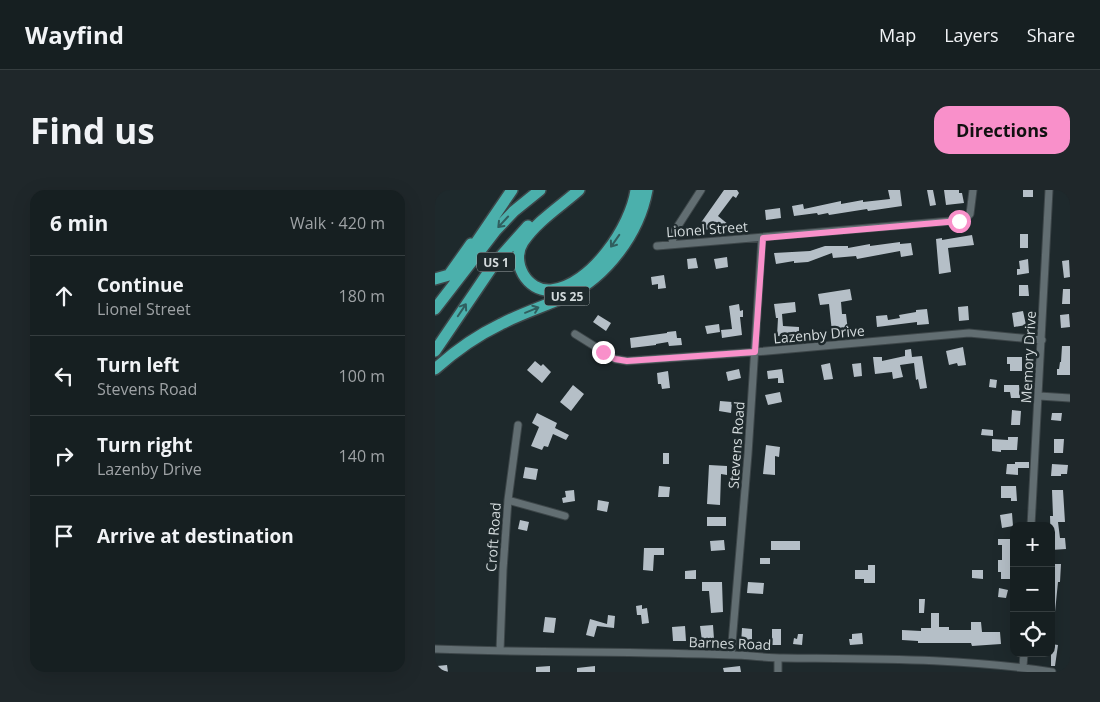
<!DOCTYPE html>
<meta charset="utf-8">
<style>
body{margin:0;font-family:"Open Sans",sans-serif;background:#1f272a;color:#f1f3f6}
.controls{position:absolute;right:15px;bottom:15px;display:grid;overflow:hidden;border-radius:10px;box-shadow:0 5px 20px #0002}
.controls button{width:45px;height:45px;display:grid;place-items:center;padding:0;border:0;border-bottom:1px solid #353d3f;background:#161f21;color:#f1f3f6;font:25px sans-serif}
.stop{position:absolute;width:15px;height:15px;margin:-11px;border:4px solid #f990ca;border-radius:50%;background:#fff}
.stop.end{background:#f990ca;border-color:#fff;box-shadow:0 1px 5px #0008}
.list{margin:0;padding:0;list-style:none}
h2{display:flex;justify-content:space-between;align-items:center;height:65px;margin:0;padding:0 20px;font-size:21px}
h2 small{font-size:16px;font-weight:400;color:#9ea2a5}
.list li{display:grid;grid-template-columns:32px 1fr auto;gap:15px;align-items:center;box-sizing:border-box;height:80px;padding:0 20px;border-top:1px solid #353d3f}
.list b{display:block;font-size:19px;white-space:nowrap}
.list p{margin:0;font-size:16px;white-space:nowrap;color:#9ea2a5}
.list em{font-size:16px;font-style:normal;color:#9ea2a5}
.icon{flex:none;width:28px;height:28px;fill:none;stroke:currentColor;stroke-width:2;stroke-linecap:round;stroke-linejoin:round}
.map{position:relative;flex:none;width:635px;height:482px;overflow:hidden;border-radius:15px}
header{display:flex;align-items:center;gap:30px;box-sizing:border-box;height:70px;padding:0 25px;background:#161f21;border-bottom:1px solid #353d3f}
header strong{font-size:24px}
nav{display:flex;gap:28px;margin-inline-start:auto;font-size:18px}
.intro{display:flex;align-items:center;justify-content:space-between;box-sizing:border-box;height:120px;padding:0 30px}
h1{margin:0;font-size:35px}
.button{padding:12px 22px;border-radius:15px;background:#f990ca;color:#111;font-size:18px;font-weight:700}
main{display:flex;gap:30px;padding:0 30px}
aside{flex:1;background:#161f21;border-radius:15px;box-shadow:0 5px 20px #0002}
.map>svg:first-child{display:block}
</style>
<header>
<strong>Wayfind</strong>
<nav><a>Map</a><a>Layers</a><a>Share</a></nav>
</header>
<div class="intro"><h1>Find us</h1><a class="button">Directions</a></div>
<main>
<aside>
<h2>6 min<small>Walk · 420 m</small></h2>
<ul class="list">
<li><svg class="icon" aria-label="ahead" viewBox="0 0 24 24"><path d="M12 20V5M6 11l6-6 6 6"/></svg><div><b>Continue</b><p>Lionel Street</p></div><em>180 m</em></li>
<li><svg class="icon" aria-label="left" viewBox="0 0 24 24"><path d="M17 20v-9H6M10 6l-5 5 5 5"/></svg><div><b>Turn left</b><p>Stevens Road</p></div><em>100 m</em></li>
<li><svg class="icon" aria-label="right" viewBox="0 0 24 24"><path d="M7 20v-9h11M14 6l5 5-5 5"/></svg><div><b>Turn right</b><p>Lazenby Drive</p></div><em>140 m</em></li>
<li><svg class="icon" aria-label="arrive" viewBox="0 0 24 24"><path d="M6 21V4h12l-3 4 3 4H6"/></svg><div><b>Arrive at destination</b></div></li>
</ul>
</aside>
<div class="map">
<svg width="635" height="482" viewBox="0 0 635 482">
<rect width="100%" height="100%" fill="#1e292c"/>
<path fill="#b5bfc7" d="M289,0h13l2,3 -3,5 -3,-2 -15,20 11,9 -5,7 -12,-9 -5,7 -7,-6z
M453,0h12l2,16 -34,5 -1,-2 -38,6 -1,-2 -10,2 -1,-2 -23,3 -2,-10 11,-2 1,5 37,-8v3l22,-4v2l27,-3z
M492,0h6l3,15 -6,1z
M509,0h15v3h3l2,10 -18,2z
M588,0h10v7h-10z
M345,18l1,10 -15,2 -1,-10z
M585,44h8v14h-8z
M537,45l2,10 -26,3 3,24 -12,2 -3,-35 6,-1v2z
M465,52v2l11,-1 2,12 -12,2 -1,-6 -43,8 -1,-3 -23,2 -1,-5 -24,9 -14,1v-2l-18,3 -2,-11 36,-2 15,-5h23v2l22,-4v2z
M292,67l1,10 -12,2 -2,-10z
M261,68l2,10 -10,1 -1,-10z
M593,69l1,14 -12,2v-6h3l-1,-8z
M634,70l1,17 -6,1 -2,-17z
M229,85l2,13 -8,1v-5l-6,1 -1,-8z
M584,95h9l1,11h-10z
M415,99l2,11 -11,2 1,12h4l2,17 -16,1 -3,-28 -9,1 -2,-11z
M628,99h7v15h-8z
M360,112l1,10 -14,2 1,12 16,1v10l-22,-1 1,-18h-2l-2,-14z
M304,114l1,7 3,-1v7h-3l2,18 -20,3 -1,-8 11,-1 -3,-23z
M533,116l1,14 -10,1 -1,-14z
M492,119l2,15 -12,1v-3l-40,5 -1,-11 11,-1 1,5 12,-2 -1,-3 17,-3v-2z
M588,121l3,14 -12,2 -2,-14z
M634,124l1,13 -9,1 -1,-13z
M163,125l13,8 -5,8 -13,-9z
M284,134l1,8 -13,2 -2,-8z
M241,141l1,7h4l1,7 -13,1 -1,-4 -12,2v1l-25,3 -1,-10 37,-5v-1z
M627,156h8v29h-13v-6h2l1,-7h1z
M528,157l3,18 -8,1 -1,-3 -8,2 -3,-14z
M476,159l1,8 10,-1 5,32 -7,1 -2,-10 -2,1 -2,-17 -14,2 3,12 -10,2 -1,-7 -17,2 -2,-17h9v4l23,-5v-6z
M572,167h15v14h-12v-7h-3z
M100,171l6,5 2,-2 8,8 -9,11 -15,-13z
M395,173l3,16 -9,1 -3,-15z
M426,173l1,13 -8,1 -2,-13z
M304,179l2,9 -13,3 -2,-9z
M347,179l2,14h-6v-5l-10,1 -1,-8z
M233,181l2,17 -8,1 -1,-5h-3l-1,-11z
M555,189l7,1 -1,8 -7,-1z
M138,195l11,9 -13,17 -11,-9z
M569,195h15l1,13h-9l-1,-6h-6z
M345,202l2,10 -14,3 -3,-10z
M285,211l12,1 -1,11 -12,-2z
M577,220l9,1 -1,14h-9z
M102,223l20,10 -2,5 14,7 -3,5 -13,-6 -5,13 -4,-1 -2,4 -11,-4 8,-19 -7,-4z
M617,223h10l-1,8 -10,-1z
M547,239l11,1v6l-12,-1z
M573,247h10l-1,13h-16v2l-9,-1v-12l16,1z
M619,249h10l-1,14h-9z
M331,255l14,2 -1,10 -4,-1v19l-12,-1z
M228,263h6v11h-6z
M580,272h14v6h-11v7l-12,-1 1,-10h8z
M617,274l16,1 -1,9h-6v2h-10z
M274,275l18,1v9l-6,-1 -1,31 -13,-1z
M90,277l13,2 -2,11 -13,-2z
M224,296l11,1 -1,10h-11z
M566,296h15l1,15h-6v-3h-10z
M139,300l1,11 -12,2 -1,-5 4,-1 -1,-6z
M617,300h11l2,32h-7l2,16h5l1,11 -15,1 -1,-34h3z
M163,310l11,2 -2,10 -10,-2z
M577,323l1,13 -11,2 -2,-13z
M272,327h19v9h-19z
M85,330l9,2 -2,9 -9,-2z
M563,349h14l-1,40h-10v-7h-3v-12h4v-15h-4z
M289,350l1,10 -14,1 -1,-10z
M336,351h29v9h-29z
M209,358h20v7h-10l-1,16 -10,-1z
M325,368h10v6h-10z
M616,374h10l-1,18h-2l-3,30 -4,-1z
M433,375h7v18h-11v-4h-9v-9h13z
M261,380v9h-11v-8z
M537,380h11v9l-11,-1z
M267,392h20l1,30 -12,1 -2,-22h-7z
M313,392l16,1 -1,11 -16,-1z
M564,398l9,2 -2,8 -8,-1z
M484,409h6l-1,14h-5z
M207,415v4l5,-1 2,15 -7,1 -1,-9h-4l-1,-9z
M496,423h8v14h10v3h22v-8h10l1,10h18l1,12 -29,2 -1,-3h-53v-2l-16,-1v-10l19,1v-3h10z
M173,425l7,1 -1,12 -17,-2 -3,11 -8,-2 4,-16 17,5z
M110,427l11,1 -2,15 -11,-1z
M278,435l1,14 -12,2 -2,-15z
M250,436l1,15h-13l-1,-14z
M307,438l10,1v15h-11z
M337,439h9v16h-9z
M427,443l1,11 -13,1 -1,-6h3v-5z
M363,444h5l-1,11 -9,-1 1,-6 3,1z
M616,454l7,1 -3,21h-4z
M12,475l1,7h-11v-6z
M115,476v6h-14v-5z
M160,476v6h-18v-4z
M305,476l1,6h-17l-1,-4z"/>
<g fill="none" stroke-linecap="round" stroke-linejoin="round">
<defs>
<path id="minor" d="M237,54l2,-12 27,-42
M222,56l306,-26 7,-6 3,-24
M140,144l40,25 12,2 128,-9 214,-19 73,7
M604,206l31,2
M73,310l57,16
M596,336l18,-336
M0,459c99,4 197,2 296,6 17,0 35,3 53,3 89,1 180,0 268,14
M65,461l3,-81 5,-70 10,-75
M296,465l17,-201 14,-216
M588,477l1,-14
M343,482v-14"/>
<path id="trunk" d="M144,0c-18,16 -42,31 -56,52 -13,20 4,50 28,48 40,-4 80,-64 85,-100
M34,63l43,-63
M0,89l14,-4 22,-31
M0,119l61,-79 18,-19 26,-21
M0,161l59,-87 34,-38
M0,179c20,-18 41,-33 66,-45 21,-11 44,-18 66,-28 40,-20 72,-62 80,-106"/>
</defs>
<use href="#minor" stroke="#3d4649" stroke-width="9"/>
<use href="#trunk" stroke="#3d4649" stroke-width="14"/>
<use href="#minor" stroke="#626e72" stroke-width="7"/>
<use href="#trunk" stroke="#4bb0ac" stroke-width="11"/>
</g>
<defs><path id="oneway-shaft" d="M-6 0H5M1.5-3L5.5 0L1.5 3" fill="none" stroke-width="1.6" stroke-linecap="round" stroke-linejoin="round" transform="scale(1.25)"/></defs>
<g stroke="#305f5f">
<use href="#oneway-shaft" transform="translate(68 32) rotate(133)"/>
<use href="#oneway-shaft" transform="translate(180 51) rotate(125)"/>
<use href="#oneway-shaft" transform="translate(27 120) rotate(-56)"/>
<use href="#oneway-shaft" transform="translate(97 120) rotate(-22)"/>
</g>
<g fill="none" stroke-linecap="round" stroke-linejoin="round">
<path stroke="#f990ca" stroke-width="6" d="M168,162l12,7 12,2 128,-9 8,-114 196,-17"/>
</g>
<g text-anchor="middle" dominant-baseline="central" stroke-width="5" stroke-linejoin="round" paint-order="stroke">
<g fill="#1e292c" stroke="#9da5a7" stroke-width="1">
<rect x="42" y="62.5" width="38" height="19" rx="4"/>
<rect x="109.5" y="96.5" width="45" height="19" rx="4"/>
</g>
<g font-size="12" font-weight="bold" fill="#d3dadc">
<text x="61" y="72">US 1</text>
<text x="132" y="106">US 25</text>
</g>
<g font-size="14" fill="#d3dadc" stroke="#1e292c">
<text transform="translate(272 39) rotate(-4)">Lionel Street</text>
<text transform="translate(384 144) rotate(-5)">Lazenby Drive</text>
<text transform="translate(593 167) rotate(-87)">Memory Drive</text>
<text transform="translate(301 255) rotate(-86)">Stevens Road</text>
<text transform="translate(58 347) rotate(-86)">Croft Road</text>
<text transform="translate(295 453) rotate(2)">Barnes Road</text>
</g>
</g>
</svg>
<div class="controls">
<button>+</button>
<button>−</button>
<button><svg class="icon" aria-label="locate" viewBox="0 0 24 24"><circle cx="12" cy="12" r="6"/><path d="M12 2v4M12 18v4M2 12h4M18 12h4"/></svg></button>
</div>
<div class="stop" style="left:524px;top:31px"></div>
<div class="stop end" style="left:168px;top:162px"></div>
</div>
</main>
